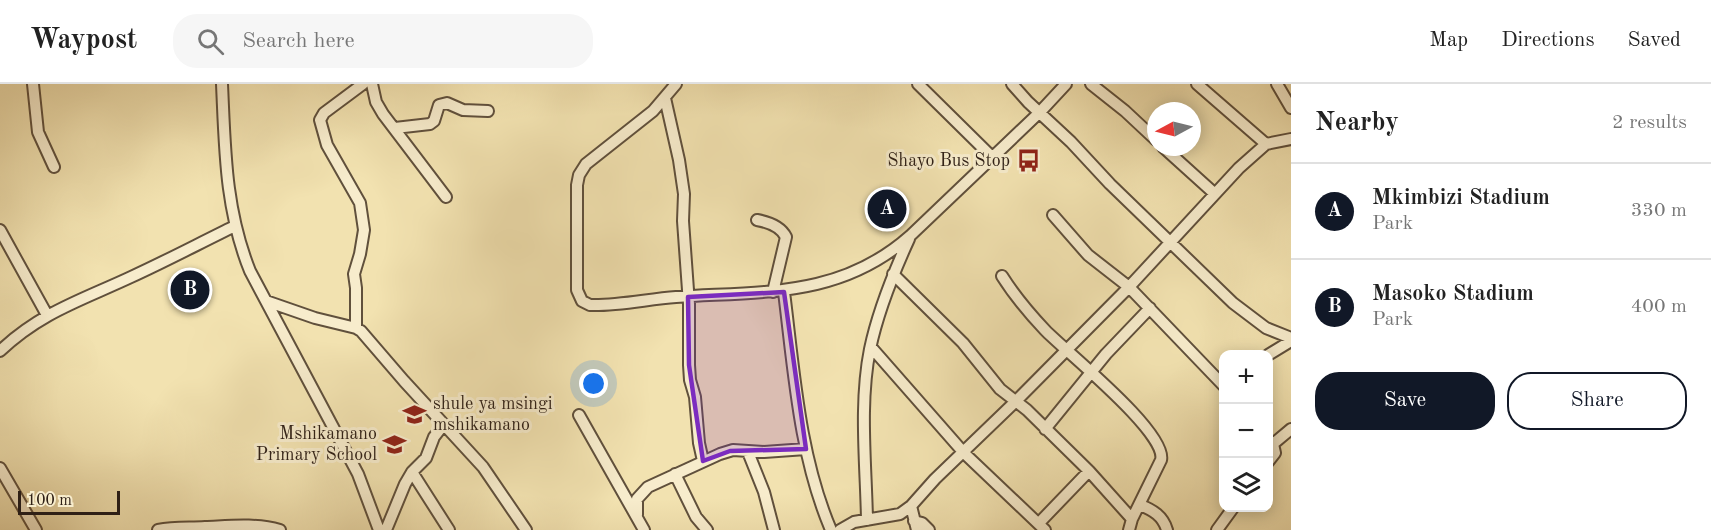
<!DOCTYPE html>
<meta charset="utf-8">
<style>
body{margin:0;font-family:"Old Standard TT",serif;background:#f6f6f6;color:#222}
.controls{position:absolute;right:18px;bottom:18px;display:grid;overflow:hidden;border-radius:12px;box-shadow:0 3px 15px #0003}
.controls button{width:54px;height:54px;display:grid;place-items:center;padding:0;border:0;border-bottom:2px solid #e0e0e0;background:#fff;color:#222;font:30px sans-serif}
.compass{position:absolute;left:1147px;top:18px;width:54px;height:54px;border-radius:50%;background:#fff;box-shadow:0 3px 15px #0003;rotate:263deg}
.scale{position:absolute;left:18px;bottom:15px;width:102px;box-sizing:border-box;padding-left:6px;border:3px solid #2f2016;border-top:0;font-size:16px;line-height:21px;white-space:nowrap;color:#2f2016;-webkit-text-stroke:4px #f7eccc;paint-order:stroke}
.you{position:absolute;left:594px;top:300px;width:21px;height:21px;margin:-15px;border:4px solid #fff;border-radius:50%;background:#1a73e8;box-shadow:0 0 0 9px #1a73e833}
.badge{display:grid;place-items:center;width:39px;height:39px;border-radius:50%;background:#111827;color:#fff;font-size:20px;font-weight:700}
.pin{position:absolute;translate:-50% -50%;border:3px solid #fff;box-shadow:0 2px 6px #0006}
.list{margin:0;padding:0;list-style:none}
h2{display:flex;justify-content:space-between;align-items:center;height:78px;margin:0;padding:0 24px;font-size:26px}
h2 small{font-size:20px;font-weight:400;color:#767676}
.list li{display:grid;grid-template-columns:39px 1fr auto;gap:18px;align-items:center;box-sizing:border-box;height:96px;padding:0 24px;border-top:2px solid #e0e0e0}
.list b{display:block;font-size:22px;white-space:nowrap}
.list p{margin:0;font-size:20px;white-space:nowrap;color:#767676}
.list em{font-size:20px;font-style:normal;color:#767676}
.actions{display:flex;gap:12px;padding:18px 24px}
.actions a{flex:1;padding:14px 0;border:2px solid #111827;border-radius:24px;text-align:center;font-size:21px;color:#111827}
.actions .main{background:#111827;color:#fff}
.icon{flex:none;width:33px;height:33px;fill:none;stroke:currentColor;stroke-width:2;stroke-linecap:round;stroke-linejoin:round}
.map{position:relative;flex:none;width:1291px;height:446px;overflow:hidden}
header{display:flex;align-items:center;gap:36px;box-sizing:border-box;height:84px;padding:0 30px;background:#fff;border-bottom:2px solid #e0e0e0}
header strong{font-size:28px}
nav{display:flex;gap:33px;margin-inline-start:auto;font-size:21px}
.search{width:420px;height:54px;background:#f6f6f6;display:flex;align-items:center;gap:15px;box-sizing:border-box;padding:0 21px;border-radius:24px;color:#767676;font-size:22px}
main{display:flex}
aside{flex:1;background:#fff}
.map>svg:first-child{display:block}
</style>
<header>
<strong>Waypost</strong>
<div class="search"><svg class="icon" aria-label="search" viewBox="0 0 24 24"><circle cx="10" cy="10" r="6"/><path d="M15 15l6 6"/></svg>Search here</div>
<nav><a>Map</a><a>Directions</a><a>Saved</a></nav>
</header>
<main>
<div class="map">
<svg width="1291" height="446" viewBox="0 0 1291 446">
<rect width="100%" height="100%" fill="#f2e2b0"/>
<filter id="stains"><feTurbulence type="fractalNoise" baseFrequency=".00333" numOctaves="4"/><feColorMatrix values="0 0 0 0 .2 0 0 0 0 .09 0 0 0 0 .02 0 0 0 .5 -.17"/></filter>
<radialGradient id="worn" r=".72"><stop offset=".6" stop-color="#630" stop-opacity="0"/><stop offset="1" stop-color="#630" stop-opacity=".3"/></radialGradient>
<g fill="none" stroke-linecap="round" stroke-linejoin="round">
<defs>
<path id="minor" d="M33,0l5,48 16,35
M222,0c3,65 3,125 28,187l108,203 21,56
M372,0l4,18 7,12 63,83
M676,0l-23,27 -67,53 -7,11 -2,10v105l5,11 8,4c28,1 58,-6 86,-8 87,-6 164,1 234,-61l130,-124 26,-28
M918,0l74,73
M1012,0l16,18 43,40 39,42 123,119 33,25 25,10
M1091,0l34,27 31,29
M1197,0l69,60
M1277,0l14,24
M665,14l14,62 5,34 -1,27 6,83v61l1,15 5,17 4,46 4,18
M395,44l35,-4 4,-3 5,-16 8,-2 16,7 25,1
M1163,63l52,47
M1053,131l35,40 41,32 95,99
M757,136c11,2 24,7 29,17l-13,55
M0,146l47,85
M893,190l70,69 37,46 27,21 62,61 43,48
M1002,192c12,19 27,37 43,54 20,21 123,103 116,130l-29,59 -3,11
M784,208c10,79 15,163 47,238
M266,217l49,17 41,10 5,3 43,50 79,86 43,63
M356,244v-40l-2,-14 6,-20 4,-24 -4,-27 -33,-58 -7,-25 4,-7 39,-29
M871,263l93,106 81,77
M0,267c41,-39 82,-51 131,-74 35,-16 69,-34 104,-51
M1268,271l23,-14
M579,331l65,115
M1045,345l61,-75 44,-46
M1268,356l5,4 2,9 -7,9
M1273,360l18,-15
M748,368l16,40 10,38
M0,384l36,62
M412,388l37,58
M675,390l21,43 11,13
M1140,421c13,5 23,11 27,25
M911,422l6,24
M637,431v-16l11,-12 72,-33 13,-4 31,2 42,-3
M867,436c-1,-56 -8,-116 3,-171 8,-38 23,-75 39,-110
M914,437l8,2 7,7
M1039,439l50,-52
M158,446c16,-3 31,-2 47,-3 25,-1 50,-4 75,3
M386,446l19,-46 7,-12 14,-14 8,-21 10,-13
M840,446l14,-8 46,-8 11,-8 24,-27 81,-78 113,-114 110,-119 27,-24 25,-5
M1217,446l16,-22"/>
</defs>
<use href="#minor" stroke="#60503c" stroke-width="14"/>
<use href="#minor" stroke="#f7eccc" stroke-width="10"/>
</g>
<path fill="#7b2cbf" fill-opacity="0.2" stroke="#7b2cbf" stroke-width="4.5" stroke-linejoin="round" d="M784,208l22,157 -76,2 -27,10 -14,-96 -1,-68z"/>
<defs>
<symbol id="bus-bare" viewBox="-9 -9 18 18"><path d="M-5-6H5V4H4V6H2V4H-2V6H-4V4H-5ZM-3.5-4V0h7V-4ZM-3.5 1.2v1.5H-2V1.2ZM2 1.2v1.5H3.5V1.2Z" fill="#8f2418" stroke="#f7eccc" stroke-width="2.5" paint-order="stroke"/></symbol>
<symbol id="school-bare" viewBox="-9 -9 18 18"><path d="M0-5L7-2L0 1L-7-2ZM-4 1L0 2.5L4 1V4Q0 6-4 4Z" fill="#8f2418" stroke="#f7eccc" stroke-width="2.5" paint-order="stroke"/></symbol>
</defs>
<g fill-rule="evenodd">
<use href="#bus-bare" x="1012" y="60" width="33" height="33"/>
<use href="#school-bare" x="398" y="314" width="33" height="33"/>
<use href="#school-bare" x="378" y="344" width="33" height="33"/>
</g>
<g text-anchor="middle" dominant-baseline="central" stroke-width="6" stroke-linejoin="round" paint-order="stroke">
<g font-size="18" fill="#2f2016" stroke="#f7eccc" text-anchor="end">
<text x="1010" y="77">Shayo Bus Stop</text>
<text x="433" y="320" text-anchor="start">shule ya msingi<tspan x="433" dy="21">mshikamano</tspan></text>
<text x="377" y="350">Mshikamano<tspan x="377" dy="21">Primary School</tspan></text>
</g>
</g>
<rect width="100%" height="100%" filter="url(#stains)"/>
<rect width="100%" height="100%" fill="url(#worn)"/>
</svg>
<div class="controls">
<button>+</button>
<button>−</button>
<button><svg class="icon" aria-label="layers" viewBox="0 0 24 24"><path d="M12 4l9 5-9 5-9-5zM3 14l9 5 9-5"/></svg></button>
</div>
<svg class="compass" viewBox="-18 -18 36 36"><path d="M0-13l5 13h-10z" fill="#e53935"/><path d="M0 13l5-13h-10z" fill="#767676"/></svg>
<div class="scale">100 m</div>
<div class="you"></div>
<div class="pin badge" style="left:887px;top:125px">A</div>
<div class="pin badge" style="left:190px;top:206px">B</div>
</div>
<aside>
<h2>Nearby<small>2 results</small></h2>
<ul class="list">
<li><span class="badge">A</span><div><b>Mkimbizi Stadium</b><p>Park</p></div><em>330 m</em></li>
<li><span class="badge">B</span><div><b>Masoko Stadium</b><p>Park</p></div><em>400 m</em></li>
</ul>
<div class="actions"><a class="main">Save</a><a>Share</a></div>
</aside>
</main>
